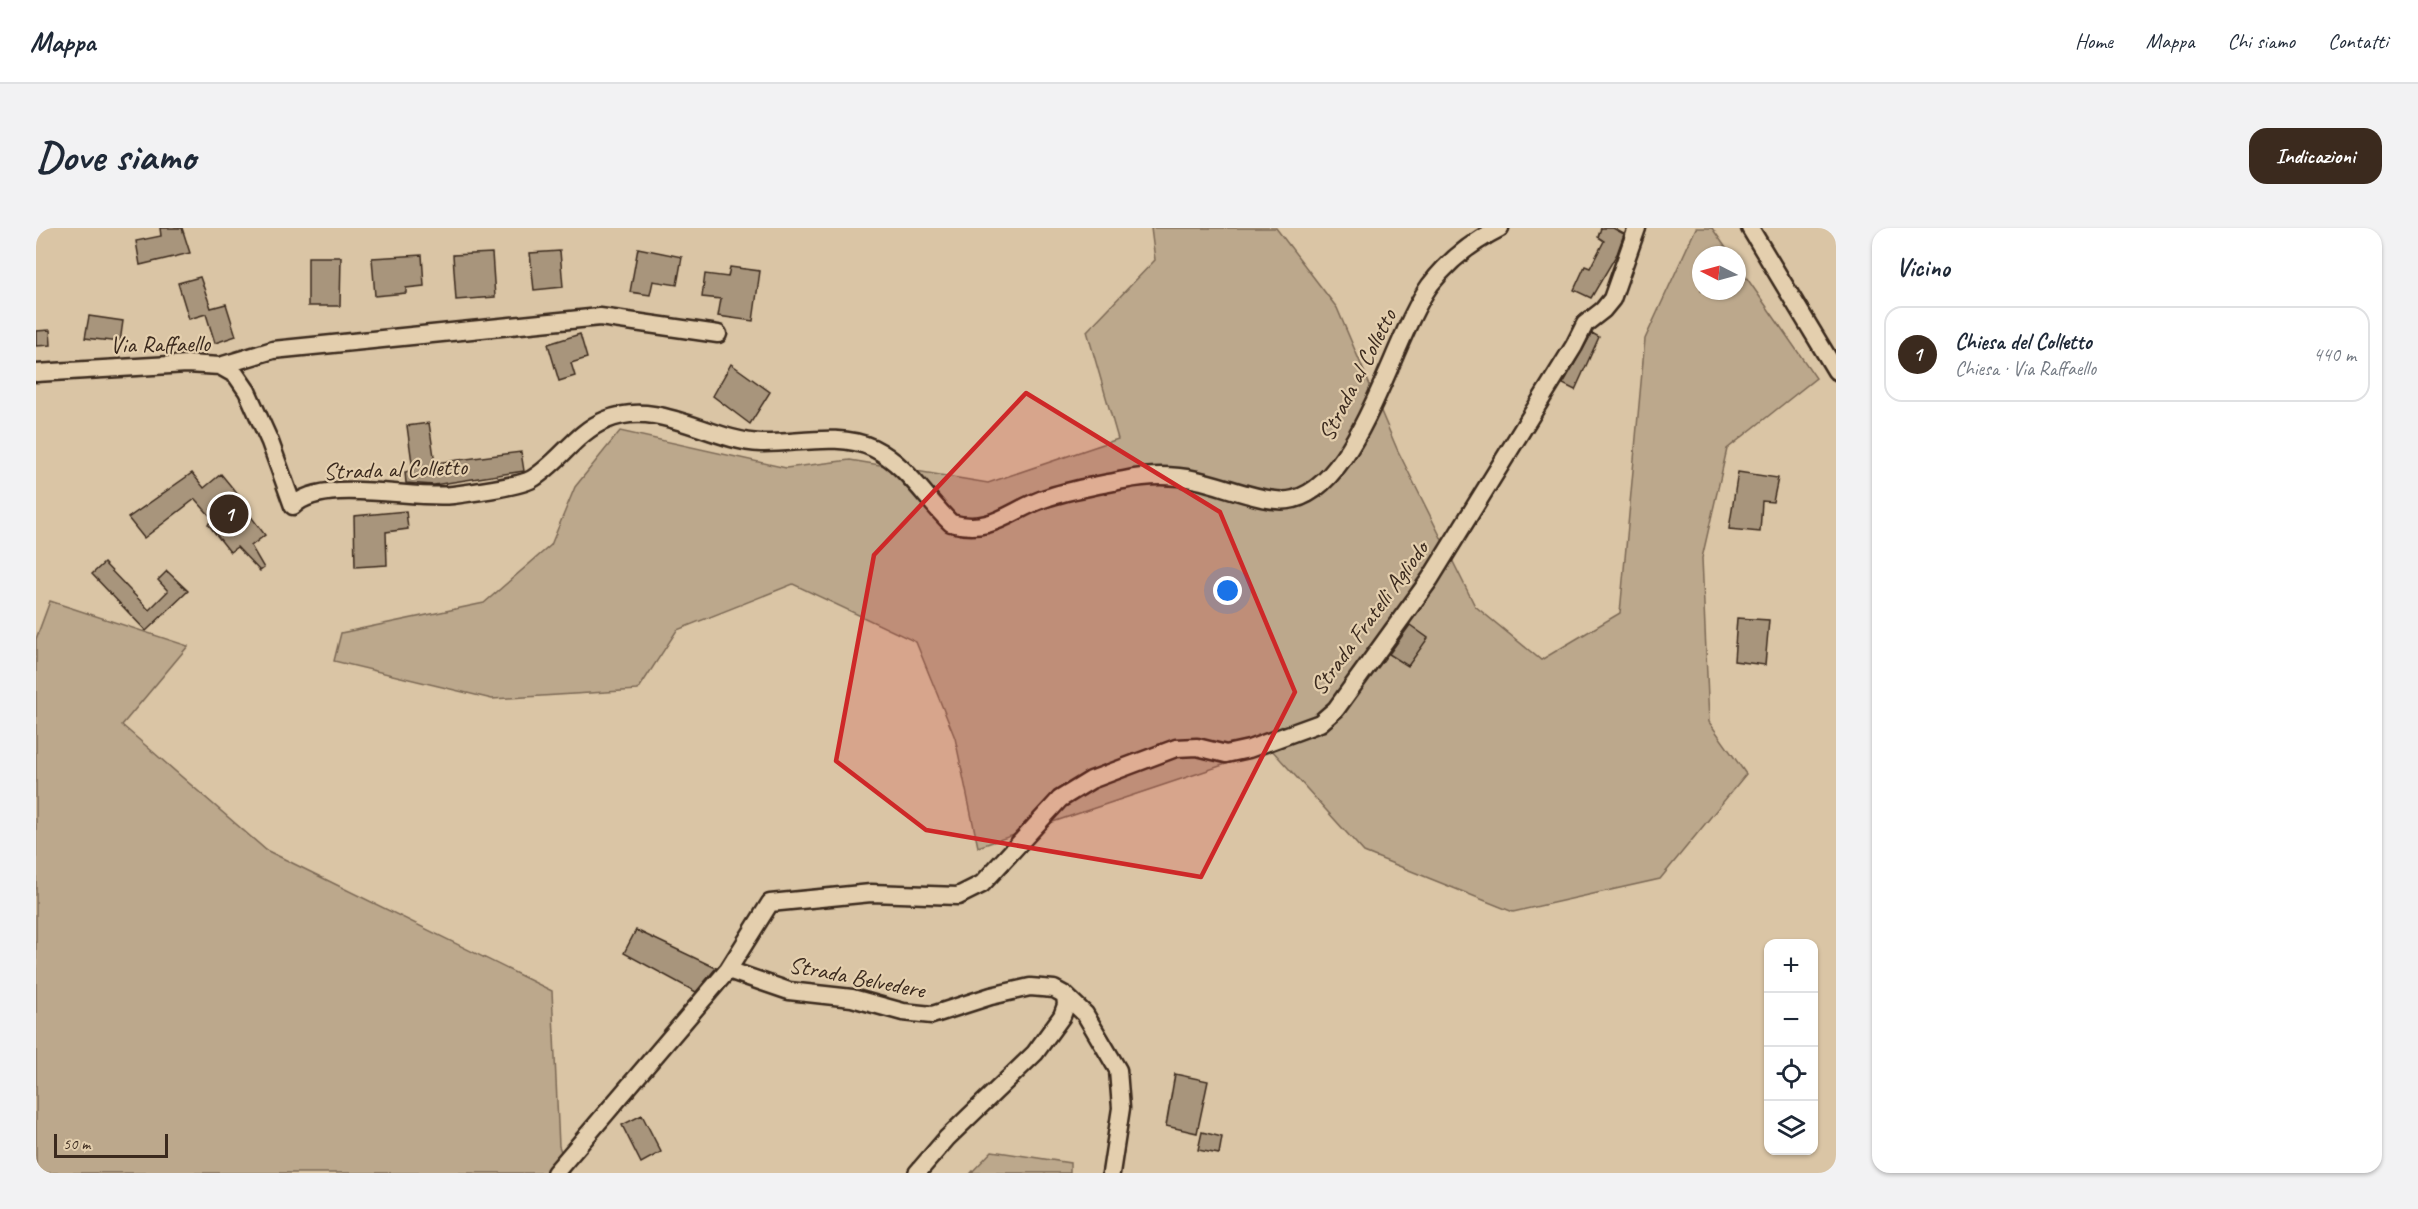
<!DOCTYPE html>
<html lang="it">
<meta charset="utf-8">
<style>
body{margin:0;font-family:Caveat,sans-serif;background:#f2f2f3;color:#1f2937}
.controls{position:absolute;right:18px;bottom:18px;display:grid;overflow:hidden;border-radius:12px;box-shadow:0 2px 4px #0004}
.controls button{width:54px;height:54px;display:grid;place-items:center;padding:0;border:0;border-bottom:2px solid #e0e1e3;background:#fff;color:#1f2937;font:30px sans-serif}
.compass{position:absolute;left:1656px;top:18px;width:54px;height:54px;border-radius:50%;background:#fff;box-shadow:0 2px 4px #0004;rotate:276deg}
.scale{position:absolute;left:18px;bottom:15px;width:114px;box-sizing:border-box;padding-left:6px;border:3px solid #3b2a1e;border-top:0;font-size:16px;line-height:21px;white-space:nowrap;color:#3b2a1e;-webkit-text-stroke:4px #e4cfae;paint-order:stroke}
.you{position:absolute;left:1192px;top:363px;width:21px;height:21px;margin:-15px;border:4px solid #fff;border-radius:50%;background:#1a73e8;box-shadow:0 0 0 9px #1a73e833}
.badge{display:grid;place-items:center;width:39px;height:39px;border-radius:50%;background:#3b2a1e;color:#fff;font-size:20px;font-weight:700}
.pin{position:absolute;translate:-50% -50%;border:3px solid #fff;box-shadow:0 2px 6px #0006}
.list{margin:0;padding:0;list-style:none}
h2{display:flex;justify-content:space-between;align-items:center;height:78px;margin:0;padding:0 24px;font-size:26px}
h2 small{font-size:20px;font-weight:400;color:#747a83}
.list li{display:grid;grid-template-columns:39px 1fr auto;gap:18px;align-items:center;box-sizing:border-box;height:96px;margin:0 12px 12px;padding:0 12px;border:2px solid #e0e1e3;border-radius:18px}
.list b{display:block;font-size:22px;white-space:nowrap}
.list p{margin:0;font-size:20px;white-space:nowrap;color:#747a83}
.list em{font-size:20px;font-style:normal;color:#747a83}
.icon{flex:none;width:33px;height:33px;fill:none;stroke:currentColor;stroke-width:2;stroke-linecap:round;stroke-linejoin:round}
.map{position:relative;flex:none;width:1800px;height:945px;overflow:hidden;border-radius:18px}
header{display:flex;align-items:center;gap:36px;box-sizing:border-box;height:84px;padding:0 30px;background:#fff;border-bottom:2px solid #e0e1e3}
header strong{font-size:28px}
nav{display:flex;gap:33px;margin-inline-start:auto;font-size:21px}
.intro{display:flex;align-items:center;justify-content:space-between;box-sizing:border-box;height:144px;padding:0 36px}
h1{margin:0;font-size:42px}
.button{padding:15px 27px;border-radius:18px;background:#3b2a1e;color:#fff;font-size:21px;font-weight:700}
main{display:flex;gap:36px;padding:0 36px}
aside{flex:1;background:#fff;border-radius:18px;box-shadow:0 2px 4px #0004}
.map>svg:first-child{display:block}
</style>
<header>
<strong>Mappa</strong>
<nav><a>Home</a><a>Mappa</a><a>Chi siamo</a><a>Contatti</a></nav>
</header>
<div class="intro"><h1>Dove siamo</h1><a class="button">Indicazioni</a></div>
<main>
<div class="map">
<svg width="1800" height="945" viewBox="0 0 1800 945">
<rect width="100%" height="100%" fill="#dac5a5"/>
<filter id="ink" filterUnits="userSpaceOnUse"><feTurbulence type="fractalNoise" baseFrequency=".0167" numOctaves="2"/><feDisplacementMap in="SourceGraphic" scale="12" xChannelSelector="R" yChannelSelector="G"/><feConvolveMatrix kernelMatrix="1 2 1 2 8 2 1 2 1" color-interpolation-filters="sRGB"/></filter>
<g filter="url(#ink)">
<path fill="#bca88c" stroke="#7c6955" stroke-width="1.5" d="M1115,0h125l61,80 60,141 78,157 66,54 79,-47 25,-274 51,-111h16l19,27h-30v36h36v-27l79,114 -89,71 -25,109 7,164 37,52 -86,105 -147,33 -149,-60 -93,-103 -293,98 -23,-109 -39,-96 -123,-58 -116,46 -39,60 -146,9 -158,-38 7,-28 143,-30 67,-58 24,-58 45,-56 166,37 64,-8 138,23 130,-44 -31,-108 68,-71z
M14,373l138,45 -66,79 144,125 286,141 7,155 10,27h-533v-534z
M956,923l78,12v10h-99z"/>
<path fill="#a8957b" stroke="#3b2a1e" stroke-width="1.5" d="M124,0h22l8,25 -50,12 -4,-24 25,-5z
M1565,0h12l11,6 -7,20 -26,44 -17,-8 11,-24 5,2 14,-27 -6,-4z
M602,20l44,9 -5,28 -24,-4 -3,14 -20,-3z
M524,23l3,36 -29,3 -4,-37z
M456,25l3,44 -39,3 -3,-45z
M386,27l2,31 -18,2v5l-31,3 -3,-38z
M272,29h33l-1,49h-32z
M694,39l30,4 -7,50 -35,-5 3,-17 -19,-2 3,-23 23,3z
M164,49l11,31 15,-4 10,32 -21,7 -9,-29 -17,5 -11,-36z
M53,88l34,5 -3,21 -35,-4z
M14,102l1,15 -15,1v-15z
M1556,105l7,4 -24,53 -12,-6z
M544,106l7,24 -16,5 4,13 -16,5 -11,-37z
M695,136l39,28 -20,32 -37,-28z
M393,195l6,40 86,-11 3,19 -90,14 -28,-2 -1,-11 8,-2 -6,-44z
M1702,244l40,6 -5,24 -11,-1 -2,31 -31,-3z
M156,245l12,15 17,-14 28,34 -3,2 19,25 -14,11 13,22 -4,3 -23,-24 -7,5 -22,-28 5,-5 -18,-20 -51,39 -16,-20z
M370,283l2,18 -22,3 1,33 -32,2 -1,-51z
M68,335l45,47 19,-19 -10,-11 9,-9 21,20 -42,40 -54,-57z
M1701,390l32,2 -4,45 -31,-4z
M1374,397l18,13 -20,28 -19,-12z
M600,702l80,38 -20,24 -72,-39z
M1139,846l33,7 -11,52 -31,-7z
M606,887l19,37 -20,11 -19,-38z
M1166,904l20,5 -3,17 -21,-4z"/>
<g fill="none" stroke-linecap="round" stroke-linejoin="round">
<defs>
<path id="street" d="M1714,0l86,143
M184,138l53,-16 327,-33 118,17
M0,145l151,-9 33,2 16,9 11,16 23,51 23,64c30,-30 120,-6 160,-11 16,-2 67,-9 79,-16 28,-17 44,-47 74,-59 53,-22 104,21 155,23 36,1 78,-11 112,5 33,16 53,51 78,75 42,12 61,-15 98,-26 24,-8 50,-12 75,-17 23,-5 50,-5 73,0 26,5 72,26 97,19 65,-16 99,-162 136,-214 19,-25 42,-43 70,-57
M692,742l61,21 63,7 51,14 29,3 59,-19 39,-9 24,2 11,6 20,19 33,56 3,38 -10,65
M519,945l173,-203 42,-67 101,-10 87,3 24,-12 78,-85 31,-19 85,-32 21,-1 29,7 23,-5 71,-26 16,-14 94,-130 144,-233 11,-22 18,-14 9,-11 25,-71
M881,945l30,-35 88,-85 27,-37 4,-11 -1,-10"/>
</defs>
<use href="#street" stroke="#3b2a1e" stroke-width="21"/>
<use href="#street" stroke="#e4cfae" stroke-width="16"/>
</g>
</g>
<path fill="#ce2828" fill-opacity="0.2" stroke="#ce2828" stroke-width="4.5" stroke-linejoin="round" d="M990,165l194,119 75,180 -94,185 -275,-47 -90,-69 38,-206z"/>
<g text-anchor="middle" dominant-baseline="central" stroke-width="4.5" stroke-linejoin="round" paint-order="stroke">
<g font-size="24" fill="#3b2a1e" stroke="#e4cfae">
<text transform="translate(124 116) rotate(-1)">Via Raffaello</text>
<text transform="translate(1321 147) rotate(-63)">Strada al Colletto</text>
<text transform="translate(359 241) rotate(-2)">Strada al Colletto</text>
<text transform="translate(1333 390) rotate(-54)">Strada Fratelli Agliodo</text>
<text transform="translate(821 749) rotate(11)">Strada Belvedere</text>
</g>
</g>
</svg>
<div class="controls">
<button>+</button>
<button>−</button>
<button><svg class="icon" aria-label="locate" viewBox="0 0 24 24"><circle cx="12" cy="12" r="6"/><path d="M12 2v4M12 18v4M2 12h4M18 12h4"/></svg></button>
<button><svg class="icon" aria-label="layers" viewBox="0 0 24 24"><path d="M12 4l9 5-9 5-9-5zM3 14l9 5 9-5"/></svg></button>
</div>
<svg class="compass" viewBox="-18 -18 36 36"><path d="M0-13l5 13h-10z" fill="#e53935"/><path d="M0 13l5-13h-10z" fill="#747a83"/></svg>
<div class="scale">50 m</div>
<div class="you"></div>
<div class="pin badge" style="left:193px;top:286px">1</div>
</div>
<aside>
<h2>Vicino<small></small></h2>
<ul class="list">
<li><span class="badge">1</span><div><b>Chiesa del Colletto</b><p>Chiesa · Via Raffaello</p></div><em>440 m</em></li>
</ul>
</aside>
</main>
